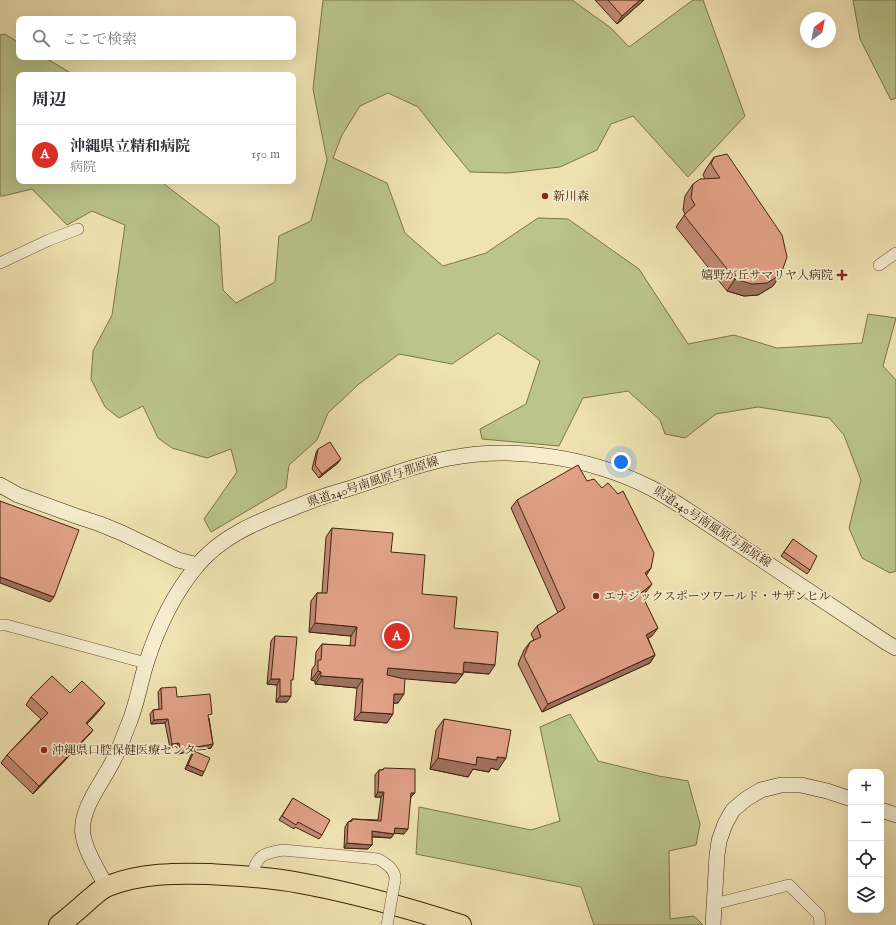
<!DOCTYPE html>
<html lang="ja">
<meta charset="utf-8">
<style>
body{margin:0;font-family:"IM FELL English","Noto Serif JP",serif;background:#f2f2f3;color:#2b2b33}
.controls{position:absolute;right:12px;bottom:12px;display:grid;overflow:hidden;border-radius:8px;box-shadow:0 4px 16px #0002}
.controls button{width:36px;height:36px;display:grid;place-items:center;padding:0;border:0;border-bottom:1px solid #e1e1e2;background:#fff;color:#2b2b33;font:20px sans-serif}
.compass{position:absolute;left:800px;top:12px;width:36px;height:36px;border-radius:50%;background:#fff;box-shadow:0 4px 16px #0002;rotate:32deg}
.you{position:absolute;left:621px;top:462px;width:14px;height:14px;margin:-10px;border:3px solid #fff;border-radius:50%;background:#1a73e8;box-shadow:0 0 0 6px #1a73e833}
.badge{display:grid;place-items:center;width:26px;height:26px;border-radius:50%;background:#d93025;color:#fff;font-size:13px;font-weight:700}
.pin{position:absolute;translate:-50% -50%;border:2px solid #fff;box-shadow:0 1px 4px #0006}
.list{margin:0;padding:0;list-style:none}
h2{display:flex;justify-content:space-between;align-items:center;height:52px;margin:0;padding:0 16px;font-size:17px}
h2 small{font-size:13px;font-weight:400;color:#7c7c81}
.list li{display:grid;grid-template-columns:26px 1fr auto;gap:12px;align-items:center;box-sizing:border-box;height:60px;padding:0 16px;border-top:1px solid #e1e1e2}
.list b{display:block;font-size:15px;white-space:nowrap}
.list p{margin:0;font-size:13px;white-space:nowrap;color:#7c7c81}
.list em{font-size:13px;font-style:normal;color:#7c7c81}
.icon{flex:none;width:22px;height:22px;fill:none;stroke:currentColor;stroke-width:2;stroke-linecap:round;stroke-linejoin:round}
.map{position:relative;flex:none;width:896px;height:925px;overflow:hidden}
.search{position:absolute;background:#fff;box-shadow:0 4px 16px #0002;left:16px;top:16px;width:280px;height:44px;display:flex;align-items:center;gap:10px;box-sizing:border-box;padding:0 14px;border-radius:8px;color:#7c7c81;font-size:15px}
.panel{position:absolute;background:#fff;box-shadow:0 4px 16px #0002;left:16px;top:72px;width:280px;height:112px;border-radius:8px}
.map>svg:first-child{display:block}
</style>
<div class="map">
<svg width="896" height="925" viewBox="0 0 896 925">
<rect width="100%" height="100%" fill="#f0e3b3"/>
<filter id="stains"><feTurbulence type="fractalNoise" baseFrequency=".005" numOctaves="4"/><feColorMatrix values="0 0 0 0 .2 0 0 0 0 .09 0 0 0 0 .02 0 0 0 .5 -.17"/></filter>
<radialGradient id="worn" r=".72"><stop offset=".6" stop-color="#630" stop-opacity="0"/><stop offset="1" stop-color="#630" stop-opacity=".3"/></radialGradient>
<path fill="#bac48c" stroke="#7e734d" d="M323,0h249l39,28 18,19 64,-47h10l42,116 -57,61 -55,-61 -22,8 -14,26 -37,17 -52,6 -38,-1 -27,-33 -25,-32 -30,-14 -28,13 -18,29 -9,23 54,25 18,50 38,33 43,-13 52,-35 30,1 71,50 49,75 46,-9 43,13 85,-5 6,-29 28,4 -13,48 13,14v191l-6,2 -28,-15 -13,-30 12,-48 -17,-45 -15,-17 -71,-11 -42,7 -31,24 -20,-4 -5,-14 -32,-29 -45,7 -24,48 -77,-7 -2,-10 46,-25 14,-43 -42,-28 -46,31 -53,-10 -40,30 -31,29 -11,27 -28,25 -3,23 -75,44 -7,-13 33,-47 -6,-23 -24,9 -35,-10 -14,-10 -15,-32 -24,12 -14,-11 -14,-28 2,-28 19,-36 13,-90 -33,-14 -25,14 -35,-36 -29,7h-3v-161l5,-1 14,9v14h25l30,18h-55v106h141l59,45 4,64 13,13 39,-21 4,-46 32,-15 16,-61 -14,-71z
M853,0h43v98l-5,2 -31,-61z
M570,714l28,47 61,15 29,5 12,43 -4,21 -27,6 1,68 24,-3 9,9h-109l-13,-38 -165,-33 3,-47 112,23 29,-9 -20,-94z"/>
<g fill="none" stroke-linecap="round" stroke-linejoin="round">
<defs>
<path id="street" d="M0,263l49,-23 29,-11
M879,265l17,-12
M0,625h6l140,38
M252,876c4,-20 11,-23 31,-26l95,9c7,4 18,10 17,21
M714,904l75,-19 30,30 1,10"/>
<path id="secondary" d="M0,485l18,10 58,21 24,8 22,9 56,27 20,5
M881,810l15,5
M106,886c-8,-16 -20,-33 -23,-51 -4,-26 20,-53 31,-76 6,-11 10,-24 15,-36 8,-19 11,-40 17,-59 11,-35 27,-69 50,-97 23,-29 58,-44 92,-57 17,-7 35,-14 53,-19 37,-11 72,-26 109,-33 65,-13 142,0 201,30 10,5 20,12 30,18l206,137 9,5
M713,925l4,-70 2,-14 6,-17 8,-14 13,-11 15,-9 20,-5h20l26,6 24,8"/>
<path id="highway" d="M59,925c11,-8 22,-18 32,-27 5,-4 11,-10 17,-12 33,-13 68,-13 102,-12 30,2 60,3 90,9 55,10 108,25 161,42"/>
</defs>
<use href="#street" stroke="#6d5237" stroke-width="12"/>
<use href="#secondary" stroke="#41220e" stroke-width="16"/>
<use href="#highway" stroke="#41220e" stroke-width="22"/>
<use href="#street" stroke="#f5edce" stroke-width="11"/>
<use href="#secondary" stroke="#f5edce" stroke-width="15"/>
<use href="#highway" stroke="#f0e3b3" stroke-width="20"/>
<defs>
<path id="street-bridge" d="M387,925l8,-45"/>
</defs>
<use href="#street-bridge" stroke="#6d5237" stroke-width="12" stroke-linecap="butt"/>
<use href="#street-bridge" stroke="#f5edce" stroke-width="11"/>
</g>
<path fill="#c28a74" stroke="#41220e" d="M595,0h49l-27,24z
M714,157l67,117 -8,12 -15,9 -14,1 -17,-5 -51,-64 9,-13 -2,-4 2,-14 8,-12 12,-5 -2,-4 3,-6z
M318,449l20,14 -19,15 -7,-9 4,-16z
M587,481l59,94v17l-4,3 10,41 -4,2 7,17 -5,8 -108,49 -24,-48 6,-14 6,-8 4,-2 -3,-6 6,-8 21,-13 -47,-105 6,-8z
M332,528l59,24 31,42 32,34 35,46 -26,-2v2l-7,9 -56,-5 -2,25h-4l-7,20 -33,-3 3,-32 -42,-4v-3l-4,-1 1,-11 3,-4 1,-13 6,-8 28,2 1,-10 -42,-4 2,-31 6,-8h5l4,-56z
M793,539l17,31 -3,4 -26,-18z
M275,636l16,47 -4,19h-11l1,-17 -10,-1 4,-43z
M161,688l48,30 4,26 -2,4 -17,3 8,25 -17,-7 6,-14 2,-4 -16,3 -1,-7 -6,1 -5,-25 -14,1 -1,-10 3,-4 6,-1 -1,-17z
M70,693l29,18 -12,13 6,6 -6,7 -54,57 -32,-31 6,-8 34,-36 -15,-14 5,-8z
M444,719l54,51 -7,-2 -2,4 -16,-3 -5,8 -38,-8 6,-39z
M384,768l27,29 -7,37 -10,-1 -3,5 -19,-1v8l-4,4 -24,-1 1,-21 3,-5 2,-1 2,-2 26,1 3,-23h-6v-22l4,-5h4z
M293,798l29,37 -3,4 -24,-12 -1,2 -15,-9z"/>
<path fill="#9e715e" stroke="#41220e" d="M640,0h4l-27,24 5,-8z
M781,274l-8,12 -15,9 -14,1 -17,-5 8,-12z
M341,459l-3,4 -19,15 3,-4z
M651,568l-5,8 -1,-3z
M0,577l54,20 -4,5 -50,-19z
M652,584l-6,8 -10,9 5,-8z
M315,623l42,4 -6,9 -42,-4z
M658,628l-6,8 -11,6 5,-7z
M655,655l-5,8 -108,49 6,-8z
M464,662l31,3 -6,9 -32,-3z
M388,668l75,6 -7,9 -74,-6z
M318,671l3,1 -6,9 -4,-1z
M321,676l42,3 -6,9 -42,-4z
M271,679h9l-3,6 -10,-1z
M394,694h10l-6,9h-10z
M280,696h11l-4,6h-11z
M105,703l-6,8 -19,20 6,-8z
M361,712l32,2 -6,9 -33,-3z
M168,719l-3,4 -14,1 3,-4z
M93,730l-6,7 -54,57 6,-8z
M179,743l-3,4 -6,1 2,-4z
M213,744l-2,4 -34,6 3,-4z
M497,757l9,1 -8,12 -7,-2 -2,4 -16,-3 -5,8 -38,-8 8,-11z
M188,765l16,7 -2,4 -17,-7z
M378,792h6l-3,5h-6z
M411,793h4l-4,4h-3z
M395,828l13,1 -4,5 -13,-1z
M372,831l22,3 -3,4 -22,-2z
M347,843l25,2 -4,4 -24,-1z"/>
<path fill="#e1a187" stroke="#41220e" d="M608,0h32l-18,16z
M727,154l55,81 5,22 -6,17 -14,9 -15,1 -17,-5 -51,-64 11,-10 -4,-7 2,-14 7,-5 20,-1 -9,-14 3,-7z
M330,442l11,17 -19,15 -7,-9 3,-16z
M578,465l9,16 7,-2 8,9 6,-5 10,11 5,-3 31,62 -3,15 -6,5 7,11 -11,9 17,35 -12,7 9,20 -107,49 -24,-48 6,-14 11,-5 -4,-11 28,-18 -48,-108z
M0,501l79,29 -25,67 -54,-20z
M332,528l61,5 -2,19 34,3 -3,39 35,3 -3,31 44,4 -3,33 -31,-3 -1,12 -75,-6 -1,7 18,4 -1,15h-10l-1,20 -32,-2 2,-33 -42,-3v-4l-3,-1v-11h3l1,-16 33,2 2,-19 -42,-4 2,-30h10z
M793,539l24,17 -7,14 -26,-18z
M275,636l22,1 -4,43h-2v16h-11v-17h-9z
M52,676l18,17 12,-12 23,22 -19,20 7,7 -54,56 -32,-31 41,-42 -17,-16z
M176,687l1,10 33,-3 2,20 -4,1 5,29 -33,6 -1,-7 -7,1 -4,-25 -14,1 -1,-10 9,-1 -1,-21z
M444,719l67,11 -5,28 -9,-1v3l-20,-3 -1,8 -38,-7z
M194,751l16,7 -6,14 -16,-7z
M384,768l31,1v24h-4l-3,36 -13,-1 -1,6 -22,-3v14l-25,-2 1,-21 4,-1v-2l29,2 3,-29h-6l1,-22h4z
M293,798l37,22 -8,15 -24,-13 -2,3 -14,-9z"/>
<g fill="#8f2418" stroke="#f5edce" stroke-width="1.5">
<circle cx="545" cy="196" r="4"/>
<path d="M840 269h4v4h4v4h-4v4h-4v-4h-4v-4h4z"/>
<circle cx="596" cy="596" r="4"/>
<circle cx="44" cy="750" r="4"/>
</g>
<g text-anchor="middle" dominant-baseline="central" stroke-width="3.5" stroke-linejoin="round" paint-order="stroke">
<g font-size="12" fill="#41220e" stroke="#f5edce" text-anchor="start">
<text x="553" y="196">新川森</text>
<text x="833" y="275" text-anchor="end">嬉野が丘サマリヤ人病院</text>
<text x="604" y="596">エナジックスポーツワールド・サザンヒル</text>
<text x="52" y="750">沖縄県口腔保健医療センター</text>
</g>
<g font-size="12" fill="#41220e" stroke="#f5edce">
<text transform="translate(373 482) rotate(-18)">県道240号南風原与那原線</text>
<text transform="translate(712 527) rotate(33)">県道240号南風原与那原線</text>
</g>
</g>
<rect width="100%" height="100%" filter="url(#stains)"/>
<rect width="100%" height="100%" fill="url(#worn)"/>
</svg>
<div class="controls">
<button>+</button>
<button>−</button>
<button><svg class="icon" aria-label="locate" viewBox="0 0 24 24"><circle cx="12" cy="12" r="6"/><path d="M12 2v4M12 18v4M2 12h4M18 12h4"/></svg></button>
<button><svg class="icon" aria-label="layers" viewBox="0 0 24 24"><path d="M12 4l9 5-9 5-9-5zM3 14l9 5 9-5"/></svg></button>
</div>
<svg class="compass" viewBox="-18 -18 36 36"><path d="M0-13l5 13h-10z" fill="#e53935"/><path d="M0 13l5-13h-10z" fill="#7c7c81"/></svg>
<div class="you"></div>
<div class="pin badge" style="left:397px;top:636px">A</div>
<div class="search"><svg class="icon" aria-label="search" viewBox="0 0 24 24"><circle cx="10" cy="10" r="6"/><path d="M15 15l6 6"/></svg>ここで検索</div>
<section class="panel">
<h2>周辺<small></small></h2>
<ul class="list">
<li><span class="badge">A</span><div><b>沖縄県立精和病院</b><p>病院</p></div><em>150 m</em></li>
</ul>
</section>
</div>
